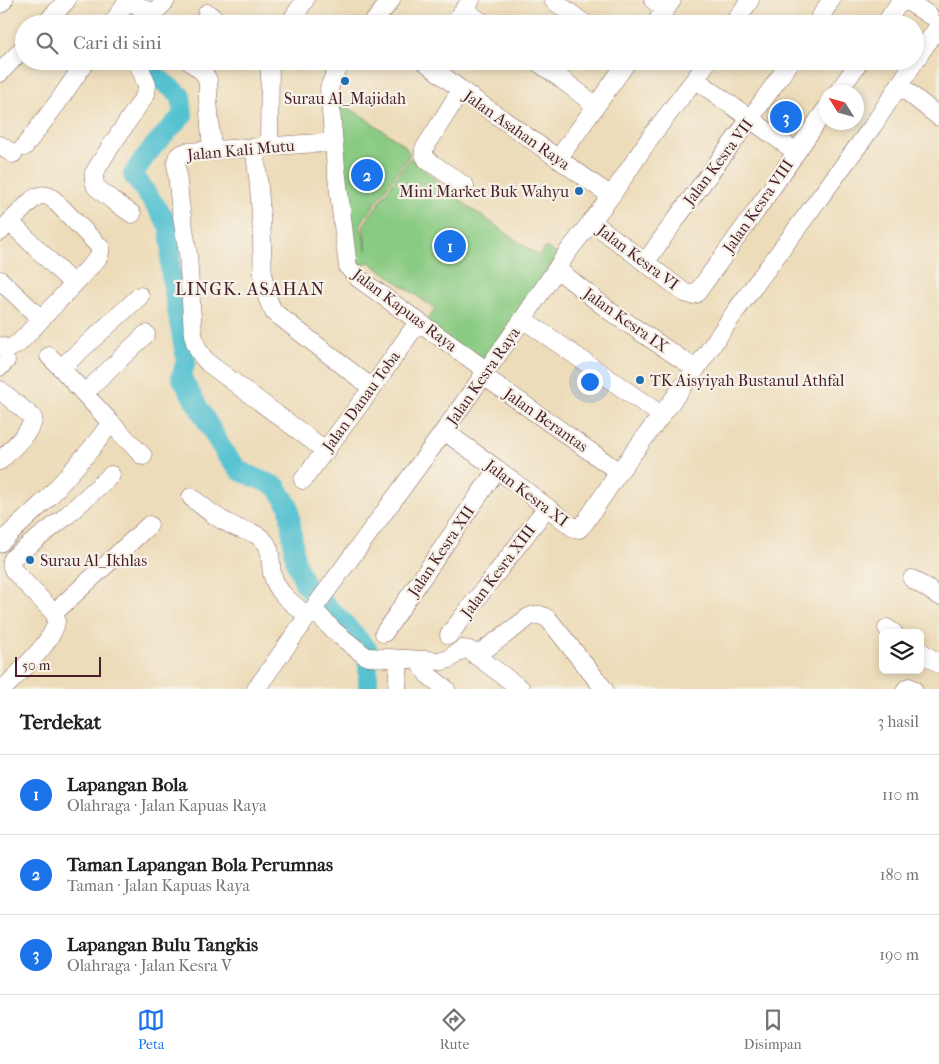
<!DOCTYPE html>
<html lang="id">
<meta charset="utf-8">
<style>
body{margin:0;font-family:"IM FELL French Canon",serif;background:#f6f6f6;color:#202124}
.controls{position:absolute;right:15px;bottom:15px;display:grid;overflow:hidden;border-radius:8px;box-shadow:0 2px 8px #0003}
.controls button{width:45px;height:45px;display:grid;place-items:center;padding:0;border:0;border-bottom:1px solid #e0e0e0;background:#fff;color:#202124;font:25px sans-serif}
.compass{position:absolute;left:819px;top:85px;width:45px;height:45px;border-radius:50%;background:#fff;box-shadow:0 2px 8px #0003;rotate:307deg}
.scale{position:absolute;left:15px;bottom:12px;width:86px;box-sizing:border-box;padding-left:5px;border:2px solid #4a1f2b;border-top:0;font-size:14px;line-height:18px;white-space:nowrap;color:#4a1f2b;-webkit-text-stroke:4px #f7f3e8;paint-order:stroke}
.you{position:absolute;left:589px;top:381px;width:18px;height:18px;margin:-12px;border:4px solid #fff;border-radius:50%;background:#1a73e8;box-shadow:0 0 0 8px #1a73e833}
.badge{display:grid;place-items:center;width:32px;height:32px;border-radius:50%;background:#1a73e8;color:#fff;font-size:16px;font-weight:700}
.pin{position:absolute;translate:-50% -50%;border:2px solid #fff;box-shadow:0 1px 5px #0006}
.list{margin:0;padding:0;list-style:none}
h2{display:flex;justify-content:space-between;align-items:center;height:65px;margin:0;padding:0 20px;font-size:21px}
h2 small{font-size:16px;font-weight:400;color:#757577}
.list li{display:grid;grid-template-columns:32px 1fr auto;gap:15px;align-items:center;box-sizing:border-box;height:80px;padding:0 20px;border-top:1px solid #e0e0e0}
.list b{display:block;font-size:19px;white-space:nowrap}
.list p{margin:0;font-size:16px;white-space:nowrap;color:#757577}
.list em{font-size:16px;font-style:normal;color:#757577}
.icon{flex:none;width:28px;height:28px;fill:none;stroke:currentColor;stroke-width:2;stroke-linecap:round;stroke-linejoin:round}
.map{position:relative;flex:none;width:939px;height:689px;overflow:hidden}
.search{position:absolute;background:#fff;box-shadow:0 2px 8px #0003;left:15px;right:15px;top:15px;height:55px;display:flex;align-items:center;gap:12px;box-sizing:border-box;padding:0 18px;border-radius:28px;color:#757577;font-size:19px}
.sheet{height:305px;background:#fff}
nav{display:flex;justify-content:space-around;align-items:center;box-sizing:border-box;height:70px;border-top:1px solid #e0e0e0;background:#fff;font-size:14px;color:#757577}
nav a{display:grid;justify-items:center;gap:2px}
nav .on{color:#1a73e8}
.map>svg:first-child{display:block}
</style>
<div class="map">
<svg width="939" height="689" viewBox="0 0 939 689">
<rect width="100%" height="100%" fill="#f7f3e8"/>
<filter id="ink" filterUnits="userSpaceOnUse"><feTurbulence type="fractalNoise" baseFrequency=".02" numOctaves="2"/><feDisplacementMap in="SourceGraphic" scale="10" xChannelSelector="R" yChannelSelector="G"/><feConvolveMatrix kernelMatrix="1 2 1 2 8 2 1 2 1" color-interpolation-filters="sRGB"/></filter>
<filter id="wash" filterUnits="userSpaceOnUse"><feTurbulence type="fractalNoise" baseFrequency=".0096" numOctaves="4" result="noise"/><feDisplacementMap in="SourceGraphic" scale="20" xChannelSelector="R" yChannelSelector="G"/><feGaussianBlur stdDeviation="1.12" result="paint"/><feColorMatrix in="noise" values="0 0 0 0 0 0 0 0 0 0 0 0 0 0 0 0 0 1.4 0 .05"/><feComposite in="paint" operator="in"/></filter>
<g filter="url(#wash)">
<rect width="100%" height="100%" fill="#eddcb9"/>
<path fill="#8acb83" stroke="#6a7557" d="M333,99l29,17 42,29 6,9 -50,71 7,27 -4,-26 47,-68 59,49 70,49 7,-9 12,8 -76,113 -59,-43 12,-16 -5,-4 -61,-43 -18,9z"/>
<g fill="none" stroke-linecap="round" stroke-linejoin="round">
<path stroke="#57c2d1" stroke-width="20" d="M147,61l-1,3 5,8 30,24 2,19c-18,19 -37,37 -50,60l30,41 6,12 2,20 -1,22 16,91 -5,16 45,78 14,16 37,16 12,20 6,53 10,25 37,36 26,29v39"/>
</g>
</g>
<g filter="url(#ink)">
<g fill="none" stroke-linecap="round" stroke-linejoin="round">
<defs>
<path id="minor" d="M127,0l21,11
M553,0l32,24
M653,0l13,9
M906,0l23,15
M0,4l4,-4
M464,9l20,15
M148,11c9,0 13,-4 18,-11
M207,13l15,11
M45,24l22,-24
M112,24l16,-24
M289,24l16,-24
M372,24l19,-24
M454,24l17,-24
M655,24l17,-24
M733,24l17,-24
M816,24l15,-24
M885,24l16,-24
M189,61l14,11 5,8v19l4,52
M343,61l-8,12 -6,15 7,80 12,99 10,11 129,93
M424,61l37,29 150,106
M536,61l24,17 35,27
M915,61l24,-36
M0,73l24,-26
M695,79l101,73
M899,85l40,32
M461,90l-37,59v5l3,6 38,26
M838,92l22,-31
M0,145l13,9
M269,146l1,-85
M24,147l34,-45 28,-41
M254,148c5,30 7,62 8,92 1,25 -2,49 12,72l98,76
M558,159l70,-98
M132,214l-20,-14 -16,-13 -2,-7v-7l11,-18 41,-61 1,-9 -7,-17v-7
M591,221l94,72 7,2 4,-1 60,-83 70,-102
M10,222l63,62
M0,232l32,-32c8,-6 14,-7 22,0l46,47v5l-2,6 -79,85 -11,6 -8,-3
M645,263l31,-44 74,-100 41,-58
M557,269l54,43 85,57
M0,280l40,38
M140,296l-79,72 50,55 32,33
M523,319l138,96
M49,356l12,12
M0,367l6,-6
M484,376l135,96 77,-103 39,-57 137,-185 43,-66
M0,390l30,25c1,1 3,2 3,3 3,8 -27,37 -33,43
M85,393l61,-59
M444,431l53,38 77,59 5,1 7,-8 33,-49
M326,451l-118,-88c-8,-8 -13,-17 -15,-29l-5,-80 -8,-51 -4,-40 2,-7 3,-2 5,-2 147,-10
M303,480l69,-92 46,-66
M191,497c10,8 20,17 31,23 6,3 12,7 18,9 10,3 19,5 26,14 6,9 4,20 6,30 5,21 20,30 36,43
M0,543l48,-45 43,-49 20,-26
M912,579l27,17
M313,609l21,22 30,24 5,2 73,4 7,-2 13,-10 7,1 52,39
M54,613l95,-88
M887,628l7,5
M384,633l113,-164
M449,635l98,-128
M920,651l19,13
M476,656l53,-39c8,-4 15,-2 21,4l54,68
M417,660l11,15 18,14
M3,689c13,-13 54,-51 53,-69 0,-2 -1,-5 -2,-7l-40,-42c-3,-5 -4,-10 1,-15l49,-38 47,-43
M256,689l52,-73 136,-185 79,-112 44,-66 44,-57 41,-61 43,-56 13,-18
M397,689l2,-30
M906,689l3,-2 4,2"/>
</defs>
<use href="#minor" stroke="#83615d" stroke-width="19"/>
<use href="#minor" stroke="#fff" stroke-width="18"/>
</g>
</g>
<g fill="#1f6fb2" stroke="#f7f3e8" stroke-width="2">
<circle cx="345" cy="81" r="5"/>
<circle cx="579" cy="191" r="5"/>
<circle cx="640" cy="380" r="5"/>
<circle cx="30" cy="560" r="5"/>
</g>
<g text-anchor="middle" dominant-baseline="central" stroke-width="4.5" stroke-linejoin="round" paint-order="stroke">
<g font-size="16" fill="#4a1f2b" stroke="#f7f3e8" text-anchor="start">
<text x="345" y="98" text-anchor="middle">Surau Al_Majidah</text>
<text x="569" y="191" text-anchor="end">Mini Market Buk Wahyu</text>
<text x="650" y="380">TK Aisyiyah Bustanul Athfal</text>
<text x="40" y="560">Surau Al_Ikhlas</text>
</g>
<g font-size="16" fill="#4a1f2b" stroke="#f7f3e8">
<text transform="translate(517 130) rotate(35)">Jalan Asahan Raya</text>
<text transform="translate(241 150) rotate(-5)">Jalan Kali Mutu</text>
<text transform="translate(718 162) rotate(-53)">Jalan Kesra VII</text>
<text transform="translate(758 206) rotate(-55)">Jalan Kesra VIII</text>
<text transform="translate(638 257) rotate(37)">Jalan Kesra VI</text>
<text transform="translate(405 310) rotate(37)">Jalan Kapuas Raya</text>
<text transform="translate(626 320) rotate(35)">Jalan Kesra IX</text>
<text transform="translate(483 376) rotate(-55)">Jalan Kesra Raya</text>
<text transform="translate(361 401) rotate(-54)">Jalan Danau Toba</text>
<text transform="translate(546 420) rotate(35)">Jalan Berantas</text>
<text transform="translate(527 493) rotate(37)">Jalan Kesra XI</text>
<text transform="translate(441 551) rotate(-56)">Jalan Kesra XII</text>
<text transform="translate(498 571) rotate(-53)">Jalan Kesra XIII</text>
</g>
<g font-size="18" letter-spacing="1" fill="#4a1f2b" stroke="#f7f3e8">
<text x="250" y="289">LINGK. ASAHAN</text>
</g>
</g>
</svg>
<div class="controls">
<button><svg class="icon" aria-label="layers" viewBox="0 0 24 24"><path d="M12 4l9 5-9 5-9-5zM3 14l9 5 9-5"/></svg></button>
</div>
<svg class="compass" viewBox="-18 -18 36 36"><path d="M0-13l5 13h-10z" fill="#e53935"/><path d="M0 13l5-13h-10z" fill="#757577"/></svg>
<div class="scale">50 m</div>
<div class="you"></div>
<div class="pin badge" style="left:450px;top:246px">1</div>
<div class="pin badge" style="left:367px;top:175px">2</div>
<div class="pin badge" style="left:786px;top:117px">3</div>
<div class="search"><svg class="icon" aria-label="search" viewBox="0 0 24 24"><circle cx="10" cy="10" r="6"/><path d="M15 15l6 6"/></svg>Cari di sini</div>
</div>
<section class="sheet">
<h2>Terdekat<small>3 hasil</small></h2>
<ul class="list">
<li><span class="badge">1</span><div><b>Lapangan Bola</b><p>Olahraga · Jalan Kapuas Raya</p></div><em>110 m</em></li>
<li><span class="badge">2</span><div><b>Taman Lapangan Bola Perumnas</b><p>Taman · Jalan Kapuas Raya</p></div><em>180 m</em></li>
<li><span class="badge">3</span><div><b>Lapangan Bulu Tangkis</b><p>Olahraga · Jalan Kesra V</p></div><em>190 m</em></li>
</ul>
</section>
<nav>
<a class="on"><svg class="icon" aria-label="map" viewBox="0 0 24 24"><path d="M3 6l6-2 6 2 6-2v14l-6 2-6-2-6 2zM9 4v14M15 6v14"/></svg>Peta</a>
<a><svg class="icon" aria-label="directions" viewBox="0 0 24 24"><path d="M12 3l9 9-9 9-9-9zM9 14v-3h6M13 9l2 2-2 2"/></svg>Rute</a>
<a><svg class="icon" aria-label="saved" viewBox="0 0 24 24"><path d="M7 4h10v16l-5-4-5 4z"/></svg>Disimpan</a>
</nav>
